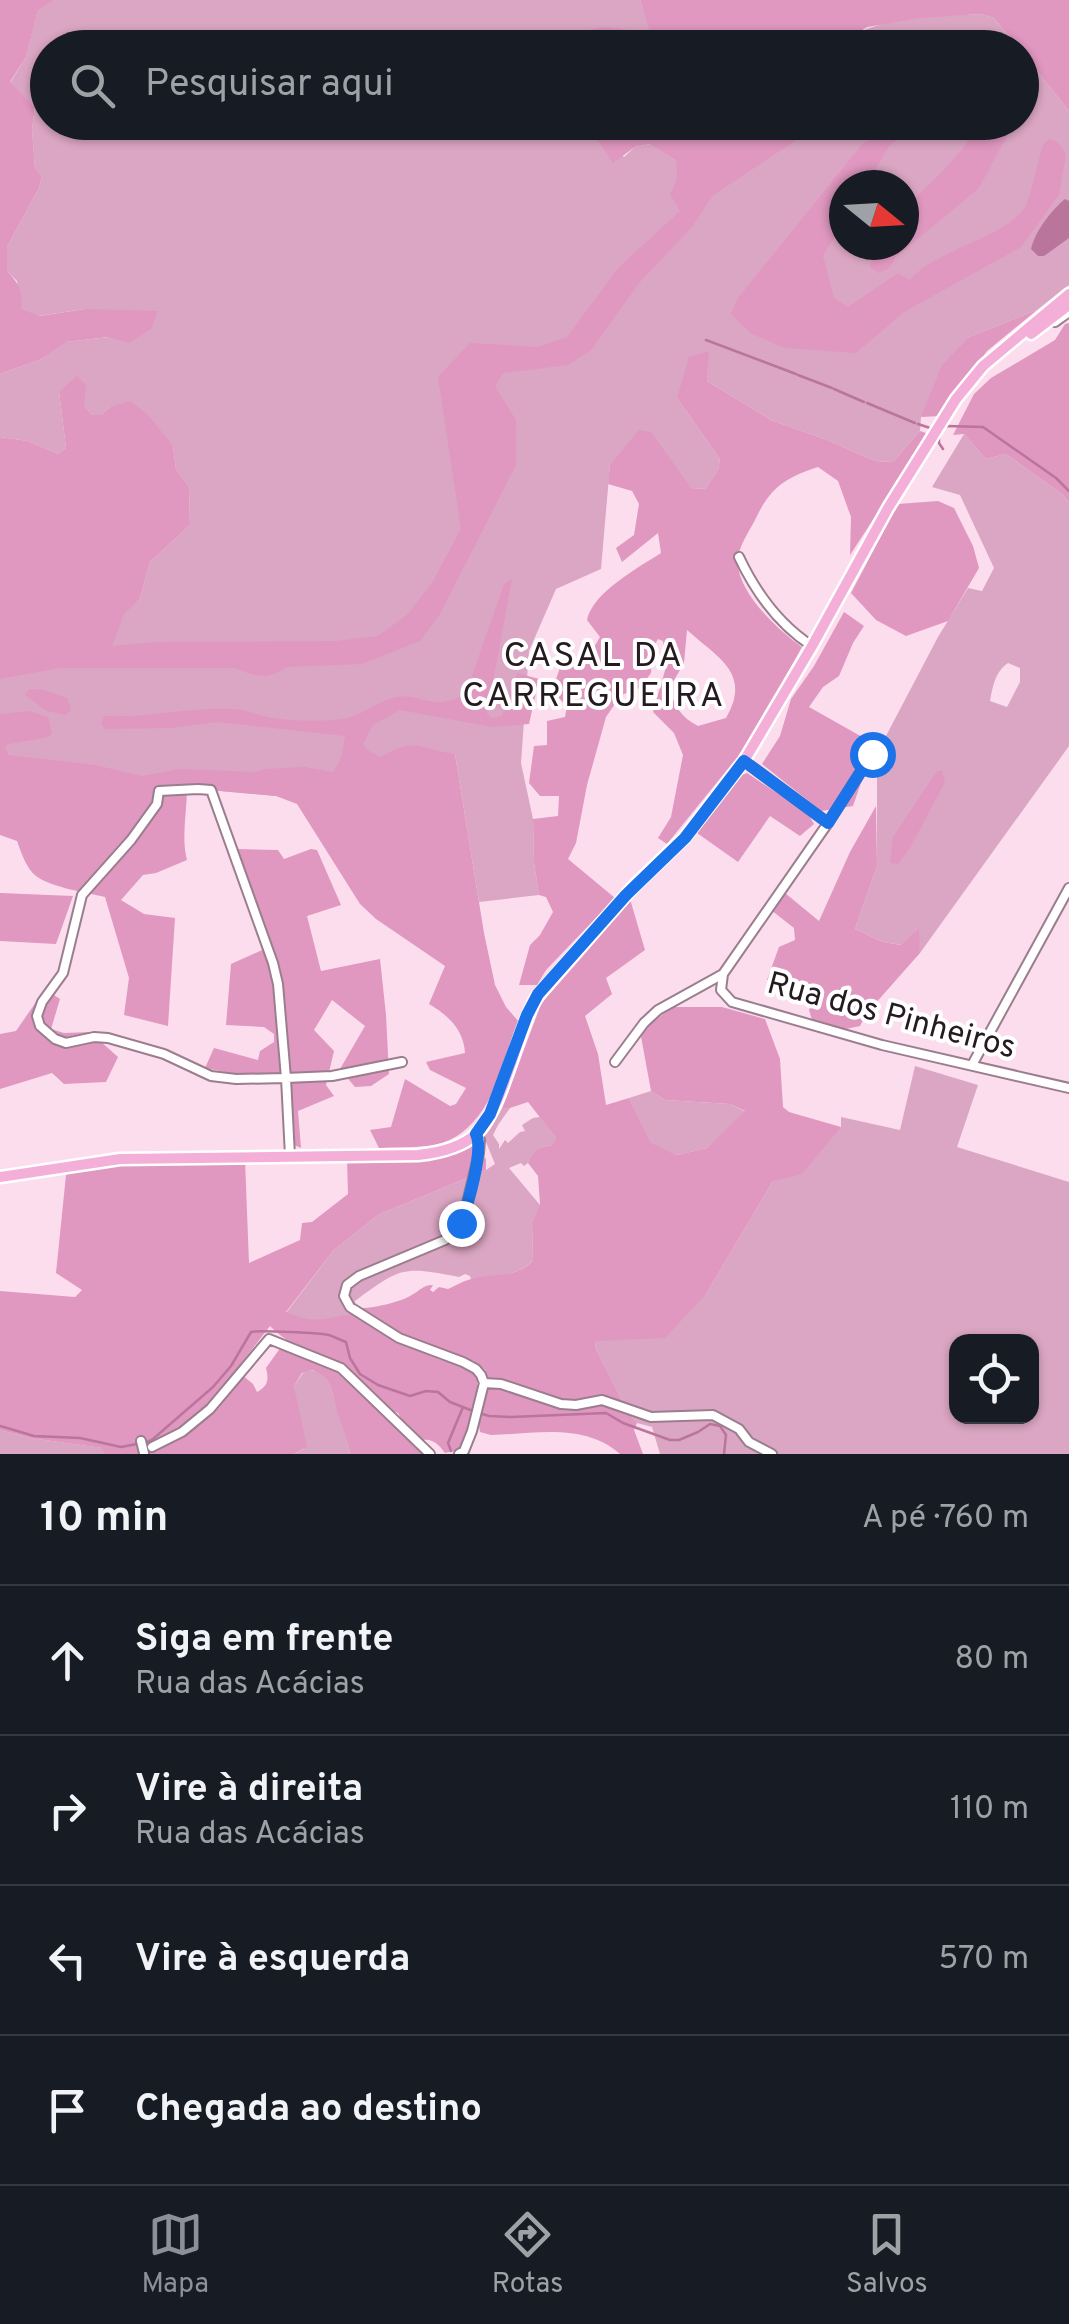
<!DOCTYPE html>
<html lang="pt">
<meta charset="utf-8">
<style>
body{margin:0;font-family:Overpass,sans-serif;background:#20242c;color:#f1f3f6}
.controls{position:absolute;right:30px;bottom:30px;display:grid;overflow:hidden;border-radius:20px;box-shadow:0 2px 8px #0004}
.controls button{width:90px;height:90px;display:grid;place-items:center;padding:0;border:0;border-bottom:2px solid #363941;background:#171b24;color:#f1f3f6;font:50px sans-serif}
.compass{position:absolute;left:829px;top:170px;width:90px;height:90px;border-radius:50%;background:#171b24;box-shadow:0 2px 8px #0004;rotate:108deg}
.stop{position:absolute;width:30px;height:30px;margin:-22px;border:8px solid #1a73e8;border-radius:50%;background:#fff}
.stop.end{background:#1a73e8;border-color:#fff;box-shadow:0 2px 10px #0008}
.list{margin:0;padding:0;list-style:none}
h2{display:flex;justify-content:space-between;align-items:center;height:130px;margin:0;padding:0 40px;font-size:42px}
h2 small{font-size:32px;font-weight:400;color:#9ea1a6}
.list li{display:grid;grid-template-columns:65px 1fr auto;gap:30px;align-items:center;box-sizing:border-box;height:150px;padding:0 40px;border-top:2px solid #363941}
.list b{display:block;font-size:38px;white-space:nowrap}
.list p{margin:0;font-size:32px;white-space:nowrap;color:#9ea1a6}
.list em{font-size:32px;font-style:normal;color:#9ea1a6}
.icon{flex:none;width:55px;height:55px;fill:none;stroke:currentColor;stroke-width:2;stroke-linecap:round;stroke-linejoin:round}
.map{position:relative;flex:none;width:1069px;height:1454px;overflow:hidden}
.search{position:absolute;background:#171b24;box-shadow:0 2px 8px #0004;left:30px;right:30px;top:30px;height:110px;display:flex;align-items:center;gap:25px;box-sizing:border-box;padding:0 35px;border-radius:55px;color:#9ea1a6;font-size:38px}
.sheet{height:730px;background:#171b24}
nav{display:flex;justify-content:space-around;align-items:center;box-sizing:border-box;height:140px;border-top:2px solid #363941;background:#171b24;font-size:28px;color:#9ea1a6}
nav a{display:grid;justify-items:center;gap:5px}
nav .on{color:#8c9099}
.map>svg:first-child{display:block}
</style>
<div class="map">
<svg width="1069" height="1454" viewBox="0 0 1069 1454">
<rect width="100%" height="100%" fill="#fcdded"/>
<path fill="#dba6c3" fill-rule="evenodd" d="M55,0h585l11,32 -11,1 -29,-6 -52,18 -2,2 -509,1v74l538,1 38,34 11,-10 16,-3 24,16 3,10 -2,13 83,-60 263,-1v-70l47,59v174l-32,25 -68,27 -48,80 -1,14 -27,31 -18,-1 -48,-21 -56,-20 -64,-39 1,-30 -31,47 43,61 -2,11 -13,19 -14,-1 -81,-23 -9,104 -45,20 -27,62 -8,112 12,56 1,44 5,32 -60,7 -24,-148 -179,42 -276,-25v-120l111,-5 13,-33 16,-14 10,-37 40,-37 -1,-38 -13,-18 -3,-23 -63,-39 -9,8h-9l-8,-10 -25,-13 7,56 -8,6 -30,-13 -28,-4v-63l42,-15 23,-17 44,-5 -24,-28 -47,7 -17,-8 -4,-27 -10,-10v-24l32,-59 3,-11 -7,-7 -3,-41 3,-22 -25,-24 16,-26 12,-48zM844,185h60v60h-60z
M981,14l13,4 24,29 -182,1c37,-34 98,-31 145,-34z
M964,434l22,25 20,-5 56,40 7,8v244l-149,207 -2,-24 -16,16 -19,-3 -28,-13 22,-63v-113l61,-116 30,-49 14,3 12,-23 -34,-73 -28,-8zM1008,663l12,5v14l-13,25 -17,-6c3,-15 5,-29 18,-38z
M915,1066l63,19 -21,62 112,35v272h-409l-8,-27 -15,-4 -9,-11 -33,-65 1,-6 110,-47 67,-113 68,-54v-10l59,13zM956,1342h76v74h-76z
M651,1091l14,9 65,4 16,8 -39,36 -30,7 -26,-11 -22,-46z
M502,1108h8l-12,17 -5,10 6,9v5l6,-9 3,3 12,-11 5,-1 -3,-6 11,-7 7,-1 16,21 -2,7c-23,1 -15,11 -30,21l-3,-3 -12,5 31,37 -8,17 1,38c-15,17 -40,16 -62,19l-1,-3 -5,-2 -6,3c-56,-11 -58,-10 -104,24l1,13 -22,5 -24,2 -24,-8 47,-62 45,-36 108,-45 9,-6 -11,-27z
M309,1370c24,3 23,26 30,44 5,14 9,25 11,40h-56l10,-5 -10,-63 9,-13z
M0,1430l30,8 73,10 1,6h-104z"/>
<path fill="#e097c0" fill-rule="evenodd" d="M0,0h55l-17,10 -12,47 -16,25 25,25 -3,22 3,40 7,8 -3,11 -32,59v24c12,13 16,19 14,37l18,8 46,-7 73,2 -7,18 -22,14 -21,-6 -42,5 -24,17 -42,15z
M640,0h429v111l-47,-59v-4l-4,-1 -24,-29 -13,-4 -61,4 -53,9 -31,20h-279c15,-11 33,-20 53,-20 14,1 26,7 40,5z
M908,122l11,1 -29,22 -24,40h-22v36l-21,35 11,42 14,9 50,-34 12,7c24,-30 99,-44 115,-73 8,-16 12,-44 18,-62l6,-6 9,4 8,11 -7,41 -38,52 -117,65 -48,41 -71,-5 -33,-14 -21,-20 7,-16 125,-155z
M980,122l34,1 -35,65 -83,69 -7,11 -10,5 -9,-6 6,-22h28v-37c28,-26 57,-51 76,-86z
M586,123h236l-110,73 -20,31 -52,55 -49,68 -23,15 -65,8 -8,13 21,34v45l-76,149 -20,27 -58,23 -76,3c-16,14 -33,9 -51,1h-175l-60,11v-242l28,4 30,13 8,-6 -7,-56 18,-16 9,9 -2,20 8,10h9l9,-8 21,-6 18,15 24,30 3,23 13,18 1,38 -40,37 -10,37 -16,15 -12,32 45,-4 179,-1 42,-5 30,-22 25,-33 28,-52 -23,-152 32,-34 68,4 29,-10 52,-70 61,-56 -10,-17c7,-12 9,-21 5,-34l-25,-16 -15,3 -22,16z
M1037,310l-50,41 -47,65 -19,1 21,-52 27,-28z
M1069,323v179l-7,-8 -56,-40 -20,5 -22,-25 -11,1 21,-41 17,-16 64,-38 10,-16z
M709,351l-2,30 64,39 56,20 48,21 18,1 27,-31 9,3 -79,121 1,-38 -13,-36 -20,-14c-34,11 -48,21 -63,53 -6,12 -18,28 -17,43 0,30 41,68 64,84l-54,97 -81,100 -9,-6 13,-21 12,-62 -9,-22 -21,-21 13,-45 -3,-26 -5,-2 -5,9 -2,25 -11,15 -19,7 -15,22 -19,68 -11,58 -8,16 47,39 -69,72 -9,15h-18l11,-40 10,-10 13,-23 -7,-15 -7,-2 -5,-32 -1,-44 25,-3 1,-20h-19l-11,-13 5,-37 13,-1v-24l18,-4 2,-11 -15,-15 13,-38 21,8 14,-24 -13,-17c6,-28 51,-52 74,-67l-3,-20 -36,29 -6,-14 18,-13 5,-31 -7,-13 -24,-7 2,-19 29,-35 12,2 40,56 14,1 13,-19 2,-11 -43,-61 12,-41zM687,630c31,28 65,43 39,88l-28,8c-16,-8 -23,-19 -29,-37l15,-26z
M938,501l16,7 19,38 6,22 -31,53 -42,15 -30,-16 -25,-27 47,-89z
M512,579l-25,135 5,4 10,-2 15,-43 22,6 -10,45 -37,3 -92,-17 -27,15 -10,19 6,7 12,6c35,-21 38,-8 74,-3l29,179 11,52 11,22 13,15c-15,44 -32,113 -85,123 -17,3 -37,2 -55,3l-9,-18 21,-3 14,-48 45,27 6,-2 10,-16 -36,-18 -4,-8 39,-9c-1,-23 -17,-38 -36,-49l16,-38 -69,-47 -16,-15 -63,-100 -21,-8 -89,-8c0,24 -6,49 0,72l-31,13 -13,2 -22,25 23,14 31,4 -7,108 -44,-11 5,-37 -24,-81c-20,-5 -52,-9 -69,-21 -10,-8 -15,-24 -19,-35l-17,-6v-121l28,-3 20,6 4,16 -4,4 -43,8 3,10 87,10 47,11 37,-7 76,3 10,-3 40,-2 28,5 8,-14 4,-22 -128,-14 -47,6 -65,1 -4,-5 3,-8c44,2 87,-9 131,-7 13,1 25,7 38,9 19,3 49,4 69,1 18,-2 33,-16 50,-21 29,-7 40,16 74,-5l38,-109z
M844,612l20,14 -11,17 -14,33 -16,11 -14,20 71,40 -19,36 -8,23 -32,5 -59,-47 18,-28 11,-37 23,-33z
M29,689l15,1 23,8 4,12 -6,5 -18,-4 -22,-16z
M937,771h5l3,11 -35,66 -12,16 -8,-1 3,-26z
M747,773l61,41 6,10 -14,12 -30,-20 -32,46 -41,-29 42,-57z
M876,806l1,60 -22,63 28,13 18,3 18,-17 1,25 -54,61 -6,12 -14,3 -34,-9 -3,-10 7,-15 -19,-11 -30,-4 12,-33 16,-7 -1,-12 -23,-18 14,-17 34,28 31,-69z
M237,849l41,1 6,9 27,-10 6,1 24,55 -34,11 14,55 59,-12 6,56 3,59 -18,12 -16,1 -15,-18 25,-43 -33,-26 -18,30 20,21 -8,34 8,11 -36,15 3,37 -9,-4 -3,-71 -54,1 -30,-6 9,-20 44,12 2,-9 14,-9v-8l-10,-7 -38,-2 5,-61 40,-18z
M0,893l73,3 -17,48 -56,-3z
M630,899l15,51 -39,28 6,16 -27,22 13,38 8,51 23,-7 22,45 26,12 30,-7 38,-37 -15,-7 -65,-4 -14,-9 -11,-60 33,-24h49l43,12 15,40 3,48 6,5 52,15 -39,47 -29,7 -67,113 -41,44 -69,3 -1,6 33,65 9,11 -3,7 9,24h-23c-36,-32 -86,-20 -129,-19l-11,-3c-3,-15 -1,-32 8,-46l-3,-16 -11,-9 -72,-26 -43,-27c12,1 41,-6 51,-12 10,-5 12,-11 23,-11l-3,5 3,2 6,-5 9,2c7,-3 15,-8 23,-10 21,-6 46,0 62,-19l-1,-38 8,-18 -2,-28 -10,-13c8,-13 10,-17 25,-18l3,-7 -28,-36 -18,6h-8l38,-101 20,-32z
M45,989l15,10 -9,30 13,4 26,-1 28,25 -12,25 -42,2 -12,-11 -52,16v-55l16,-3z
M474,1144l12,15v11l-108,45 -45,36 -47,61c34,14 38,5 70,2 24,15 47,30 73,41 15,7 31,10 46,17 7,17 -1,60 -14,74 -6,6 -7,5 -16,7 -5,-7 -12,-15 -22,-13l-20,-18 -5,-9c-22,-7 -35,-32 -54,-45 -9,-7 -18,-9 -29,-12 -14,-5 -35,-20 -45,-30l-34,44 17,14 4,8c11,-6 12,-12 9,-24l15,-21 58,23 81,77 4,7h-74c-2,-17 -10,-30 -14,-47 -4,-17 -5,-30 -24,-37l-10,3 -8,13 13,61 -13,7h-190l-2,-6 -72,-10 -30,-8v-139l75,6 7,-7 -26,-17 10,-98 3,-3 57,-8 119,-4 4,103 51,-23 2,-17 10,-1 36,-28 -1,-35 71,3 26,-6z"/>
<path fill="#ba759d" d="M1065,199l4,2v37l-25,18h-6l-7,-7c4,-18 20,-38 34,-50z"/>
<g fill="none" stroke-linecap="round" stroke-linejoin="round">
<path stroke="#ba759d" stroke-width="2.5" d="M706,340l90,34
M798,375l34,13
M834,389l30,13
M867,403l48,20
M918,424l12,4
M943,449l-4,-6v-10l7,-7 37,1 73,51 13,13
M479,1413l10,3 22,1 95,-4 17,10 47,17h9l19,-8 12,-8 10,2 6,9 -2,19
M0,1426l34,10 46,2 41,9 16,-3
M145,1443l8,-4 60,-52 18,-21 20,-34c7,-2 70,1 78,3 6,2 11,5 17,7l4,16 10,16 18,11 32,11 16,-5 12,1 12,10 23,9
M451,1451l-3,-8 15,-36"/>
<defs>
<path id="minor" d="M1055,322l14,-10
M739,557c17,36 39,67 73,89
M198,789l13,1 62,173 5,21 8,94 -50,1 -25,-3 -47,-22 -56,-16 -14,-1 -28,6 -11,-4 -15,-13 -3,-10 5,-14 21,-29 19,-78 49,-55 26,-36 2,-13z
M828,823l44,-69
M723,974l-2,16 11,12 150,43 187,43
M615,1062l29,-39 14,-13 65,-36 105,-151 -84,-62
M972,1065l97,-177
M290,1156l-4,-78 46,-2 70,-14
M484,1383l17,1 60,20 15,1 26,-5 49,17 62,-2 26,14 10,13 23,12
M141,1441l3,12
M152,1447l30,-15 28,-23 59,-70 72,29 89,86
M459,1454l5,-3 8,-20 12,-48 -3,-8 -5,-6 -13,-7 -64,-24 -49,-31 -6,-11 3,-11 12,-9 86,-36 10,-9 10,-20 14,-58 1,-13 -3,-6"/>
<path id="major" d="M1031,334l38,-29
M0,1177l120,-18 298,-4c19,-2 43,-7 58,-21 26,-23 41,-102 60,-136l98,-112 51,-49 59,-76 68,-115 76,-138 68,-109 27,-33 86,-72"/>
</defs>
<use href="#minor" stroke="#9a7e8d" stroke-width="12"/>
<use href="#major" stroke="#fff" stroke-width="15"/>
<use href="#minor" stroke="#fff" stroke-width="8"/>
<use href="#major" stroke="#f4afd8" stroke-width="10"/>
</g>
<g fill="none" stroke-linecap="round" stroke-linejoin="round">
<path stroke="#1a73e8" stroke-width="12" d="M461,1223c7,-19 23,-72 15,-89l14,-20 37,-99 11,-21 88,-99 59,-57 59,-77 84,62 44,-69"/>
</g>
<g text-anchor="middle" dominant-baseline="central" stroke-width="8" stroke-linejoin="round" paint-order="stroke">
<g font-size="32" fill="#251a20" stroke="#fff">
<text transform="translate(891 1017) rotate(15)">Rua dos Pinheiros</text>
</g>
<g font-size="35" letter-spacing="2.5" fill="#251a20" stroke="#fff">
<text x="594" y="657">CASAL DA<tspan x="594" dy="40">CARREGUEIRA</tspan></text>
</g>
</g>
</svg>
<div class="controls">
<button><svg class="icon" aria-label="locate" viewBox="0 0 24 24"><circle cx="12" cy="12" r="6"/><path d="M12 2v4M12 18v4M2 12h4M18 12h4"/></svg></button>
</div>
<svg class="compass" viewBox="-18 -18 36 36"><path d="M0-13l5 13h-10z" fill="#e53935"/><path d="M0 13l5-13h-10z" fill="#9ea1a6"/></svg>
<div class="stop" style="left:872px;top:754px"></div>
<div class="stop end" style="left:461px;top:1223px"></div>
<div class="search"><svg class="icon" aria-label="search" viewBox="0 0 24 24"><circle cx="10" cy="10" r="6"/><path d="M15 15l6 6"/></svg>Pesquisar aqui</div>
</div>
<section class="sheet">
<h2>10 min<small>A pé · 760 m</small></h2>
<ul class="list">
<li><svg class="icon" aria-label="ahead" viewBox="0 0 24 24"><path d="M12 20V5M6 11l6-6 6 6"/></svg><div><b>Siga em frente</b><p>Rua das Acácias</p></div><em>80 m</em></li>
<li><svg class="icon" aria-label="right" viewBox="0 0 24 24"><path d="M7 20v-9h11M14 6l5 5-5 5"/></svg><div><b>Vire à direita</b><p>Rua das Acácias</p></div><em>110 m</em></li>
<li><svg class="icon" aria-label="left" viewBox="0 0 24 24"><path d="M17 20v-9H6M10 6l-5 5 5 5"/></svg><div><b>Vire à esquerda</b></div><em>570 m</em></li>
<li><svg class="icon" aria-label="arrive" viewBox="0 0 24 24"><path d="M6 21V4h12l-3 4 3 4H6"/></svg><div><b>Chegada ao destino</b></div></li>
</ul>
</section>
<nav>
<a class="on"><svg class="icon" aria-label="map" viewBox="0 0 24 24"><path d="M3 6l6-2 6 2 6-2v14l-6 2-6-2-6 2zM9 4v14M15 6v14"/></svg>Mapa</a>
<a><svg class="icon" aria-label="directions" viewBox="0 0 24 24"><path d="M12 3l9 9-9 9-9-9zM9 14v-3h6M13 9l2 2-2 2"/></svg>Rotas</a>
<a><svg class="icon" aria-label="saved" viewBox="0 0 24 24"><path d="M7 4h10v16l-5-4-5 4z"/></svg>Salvos</a>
</nav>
